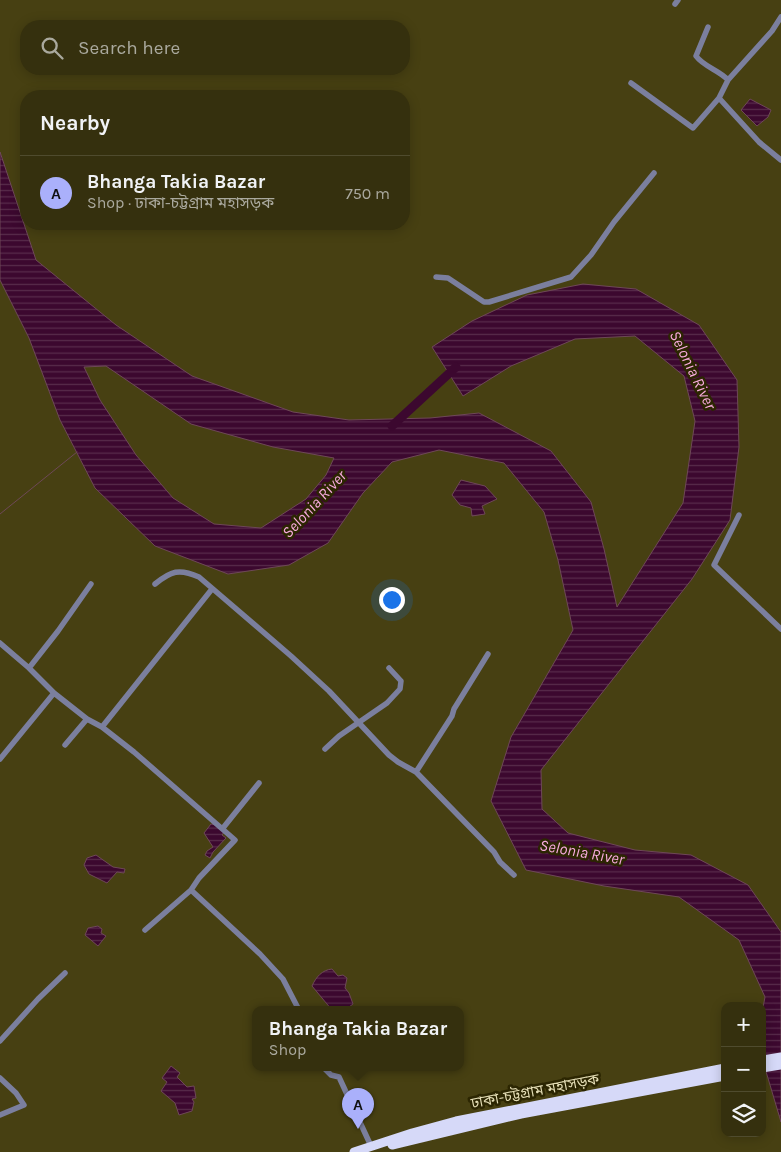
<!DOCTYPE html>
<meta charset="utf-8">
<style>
body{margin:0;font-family:Karla,"Noto Sans Bengali",sans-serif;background:#3d3817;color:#f1f3f6}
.controls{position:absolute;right:15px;bottom:15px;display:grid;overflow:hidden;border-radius:10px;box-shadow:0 2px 12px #0003}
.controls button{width:45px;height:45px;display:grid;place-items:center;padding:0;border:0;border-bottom:1px solid #4f4b2e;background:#35300e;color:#f1f3f6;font:25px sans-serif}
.you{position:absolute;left:391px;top:599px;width:18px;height:18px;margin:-12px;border:4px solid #fff;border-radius:50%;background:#1a73e8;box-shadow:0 0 0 8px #1a73e833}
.badge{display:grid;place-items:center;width:32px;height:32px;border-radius:50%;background:#aab0fb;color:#111;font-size:16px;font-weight:700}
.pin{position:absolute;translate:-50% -41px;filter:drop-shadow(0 1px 2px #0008)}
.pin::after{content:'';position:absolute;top:26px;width:18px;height:15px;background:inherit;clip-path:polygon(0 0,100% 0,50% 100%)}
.popup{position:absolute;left:252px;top:1006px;width:212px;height:65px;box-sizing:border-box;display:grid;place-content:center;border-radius:10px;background:#35300e;filter:drop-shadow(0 1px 4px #0005);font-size:16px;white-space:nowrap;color:#aaa99e}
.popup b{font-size:19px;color:#f1f3f6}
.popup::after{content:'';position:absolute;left:50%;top:100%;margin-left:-10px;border:10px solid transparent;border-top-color:#35300e}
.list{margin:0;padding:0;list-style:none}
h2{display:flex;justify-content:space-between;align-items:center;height:65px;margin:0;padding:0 20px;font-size:21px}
h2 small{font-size:16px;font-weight:400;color:#aaa99e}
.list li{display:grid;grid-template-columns:32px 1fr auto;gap:15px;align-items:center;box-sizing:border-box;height:75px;padding:0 20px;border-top:1px solid #4f4b2e}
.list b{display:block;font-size:19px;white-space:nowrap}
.list p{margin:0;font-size:16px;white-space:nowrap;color:#aaa99e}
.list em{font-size:16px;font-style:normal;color:#aaa99e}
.icon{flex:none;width:28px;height:28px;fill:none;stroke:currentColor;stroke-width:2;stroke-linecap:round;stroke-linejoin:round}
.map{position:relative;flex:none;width:781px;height:1152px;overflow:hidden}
.search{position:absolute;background:#35300e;box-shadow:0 2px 12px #0003;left:20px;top:20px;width:390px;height:55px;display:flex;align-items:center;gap:12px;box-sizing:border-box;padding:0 18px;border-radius:20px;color:#aaa99e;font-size:19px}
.panel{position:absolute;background:#35300e;box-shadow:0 2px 12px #0003;left:20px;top:90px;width:390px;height:140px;border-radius:20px}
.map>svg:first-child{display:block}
</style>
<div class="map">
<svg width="781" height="1152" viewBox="0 0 781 1152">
<defs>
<pattern id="water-rules" width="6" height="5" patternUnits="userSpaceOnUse" patternTransform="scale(1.25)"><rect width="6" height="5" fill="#3c082f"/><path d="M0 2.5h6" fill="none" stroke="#582c4b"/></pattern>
</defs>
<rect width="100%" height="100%" fill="#474012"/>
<path fill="url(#water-rules)" stroke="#6e4857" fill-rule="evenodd" d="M750,99l21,11 -3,7 -11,9 -16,-16z
M0,152l36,108 80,65 76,51 101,36 56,8 81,-2 49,-5 72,38 40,51 13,47 13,58 66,-104 12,-82 -11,-45 -49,-40 -60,3 -64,27 -48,30 -31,-49 40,-26 55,-26 56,-11 53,5 63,36 38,55 2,67 -9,73 -38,59 -151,191 1,39 26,24 67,17 56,5 57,30 33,47v190l-19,-64v-45l3,-16 -26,-57 -60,-43 -75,-11 -78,-16 -35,-69 20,-64 62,-107 -15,-70 -14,-48 -40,-49 -65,-13 -47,12 -29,31 -35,50 -39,22 -61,9 -73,-28 -60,-58 -35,-68 -31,-82 -29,-58zM106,366l85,58 82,23 61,11 -8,17 -20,24 -45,29 -47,-4 -41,-26 -37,-43 -36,-55 -16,-33z
M461,480l24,6 12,13 -15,7 3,8 -13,2 -1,-8 -11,-3 -8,-10z
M211,824l5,1 8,7 -2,3 4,3 -13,14 -3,6 -5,-3 2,-4 6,-4 -9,-14z
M96,855l17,12 12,2 -1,4 -7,-1 -10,11 -18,-9 -5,-9 3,-7z
M98,926l4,3 -1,4 5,3 -8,10 -13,-11 3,-7z
M332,969l6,7 5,-1 4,3 -2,10 4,5 4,11 -8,6h-13l-20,-24c4,-9 10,-16 20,-17z
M171,1066l9,7 -3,4 10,10 7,-1 2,12 -4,1 2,3 -2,9 -13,4 -4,-12 -14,-12 6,-9 -5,-4z"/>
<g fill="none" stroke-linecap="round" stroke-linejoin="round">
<path stroke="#6e4857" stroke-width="1" d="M0,514l77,-62"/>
<path stroke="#3c082f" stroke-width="9" d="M392,426l64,-59"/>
<path stroke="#7b7f9e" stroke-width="5.5" d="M675,4l3,-4
M708,27l-12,29c8,11 23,14 32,24
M631,83l62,45 26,-30 9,-18 44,-49 9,-14
M719,98l40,44 22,18
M436,277l12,1 36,24h5l82,-25 20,-22 23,-33 40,-49
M739,515l-25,50 67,64
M155,584c16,-13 24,-16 44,-7l92,79 38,35 60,64 9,7 18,10 78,80 6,10 14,13
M0,643l29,25 25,25 33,26 15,8 32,25 101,88 -36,38 -8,12 -46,40
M29,668l29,-37 33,-47
M102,727l110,-138
M65,745l22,-26
M325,749l14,-13 48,-33 13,-14 1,-8 -12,-13
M0,759l54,-66
M416,772l36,-56 2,-7 34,-55
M223,828l36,-45
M191,890l69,64 23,25 16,31
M0,1041l38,-42 27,-26
M324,1068l7,7 8,2 32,69
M0,1078l16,15 8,12 -24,10"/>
<path stroke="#d6d9f8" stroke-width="9" d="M762,1060l19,-3
M762,1068l19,-3
M392,1145l129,-31 204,-38
M354,1152l58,-19 44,-12 269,-53"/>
</g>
<g text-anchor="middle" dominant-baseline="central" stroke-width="5" stroke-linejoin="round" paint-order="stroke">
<g font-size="15" fill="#e4ddb5" stroke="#2c2602">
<text transform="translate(535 1091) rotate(-11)">ঢাকা-চট্টগ্রাম মহাসড়ক</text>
</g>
<g font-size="16" font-style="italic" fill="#f7aadd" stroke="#2c2602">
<text transform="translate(693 370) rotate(64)">Selonia River</text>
<text transform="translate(314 504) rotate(-47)">Selonia River</text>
<text transform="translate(582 852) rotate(10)">Selonia River</text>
</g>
</g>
</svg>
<div class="controls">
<button>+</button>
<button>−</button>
<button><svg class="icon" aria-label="layers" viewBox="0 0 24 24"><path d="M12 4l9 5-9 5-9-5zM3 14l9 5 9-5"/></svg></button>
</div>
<div class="you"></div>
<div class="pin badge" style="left:358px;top:1129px">A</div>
<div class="popup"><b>Bhanga Takia Bazar</b>Shop</div>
<div class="search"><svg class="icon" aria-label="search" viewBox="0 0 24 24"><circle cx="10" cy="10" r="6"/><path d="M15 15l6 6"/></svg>Search here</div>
<section class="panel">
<h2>Nearby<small></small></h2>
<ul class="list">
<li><span class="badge">A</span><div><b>Bhanga Takia Bazar</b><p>Shop · ঢাকা-চট্টগ্রাম মহাসড়ক</p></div><em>750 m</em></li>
</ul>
</section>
</div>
